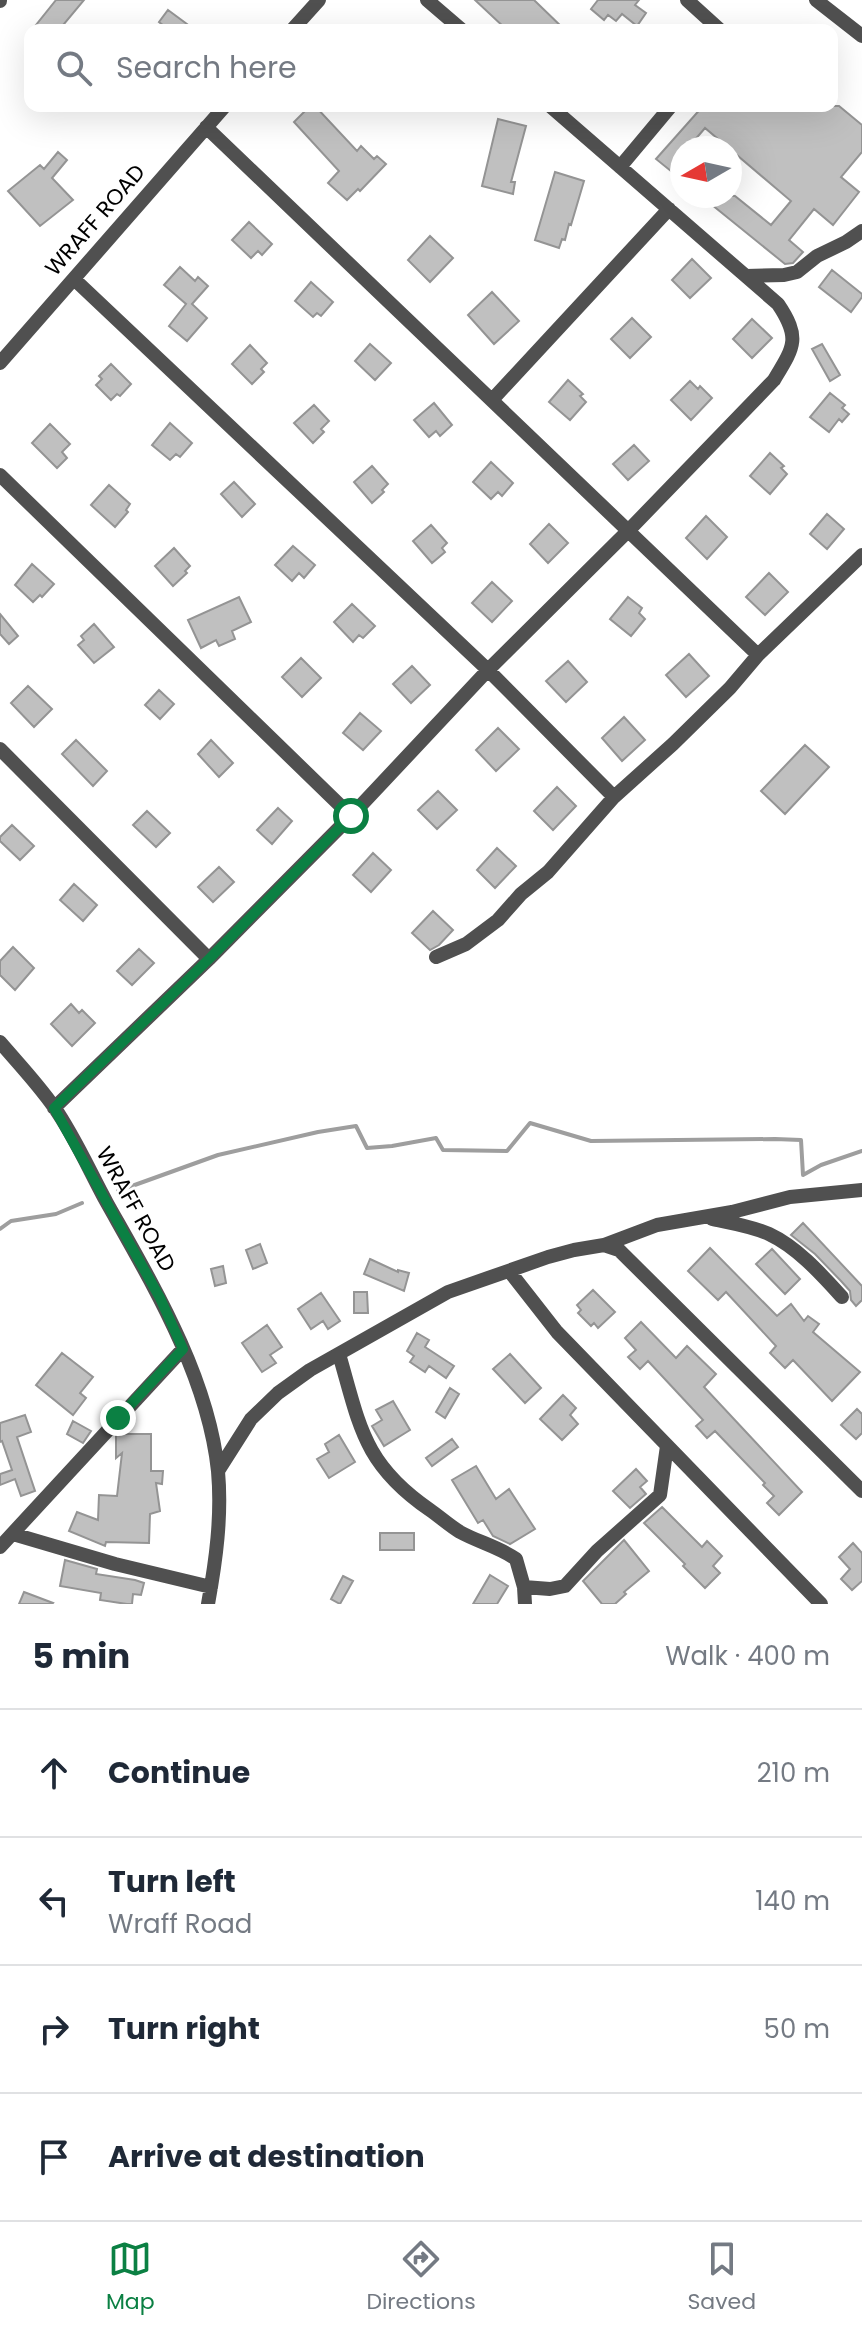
<!DOCTYPE html>
<meta charset="utf-8">
<style>
body{margin:0;font-family:Poppins,sans-serif;background:#f6f6f7;color:#1f2937}
.compass{position:absolute;left:670px;top:136px;width:72px;height:72px;border-radius:50%;background:#fff;box-shadow:0 8px 32px #0002;rotate:261deg}
.stop{position:absolute;width:24px;height:24px;margin:-18px;border:6px solid #0b8043;border-radius:50%;background:#fff}
.stop.end{background:#0b8043;border-color:#fff;box-shadow:0 2px 8px #0008}
.list{margin:0;padding:0;list-style:none}
h2{display:flex;justify-content:space-between;align-items:center;height:104px;margin:0;padding:0 32px;font-size:34px}
h2 small{font-size:26px;font-weight:400;color:#747a83}
.list li{display:grid;grid-template-columns:52px 1fr auto;gap:24px;align-items:center;box-sizing:border-box;height:128px;padding:0 32px;border-top:2px solid #e0e1e3}
.list b{display:block;font-size:30px;white-space:nowrap}
.list p{margin:0;font-size:26px;white-space:nowrap;color:#747a83}
.list em{font-size:26px;font-style:normal;color:#747a83}
.icon{flex:none;width:44px;height:44px;fill:none;stroke:currentColor;stroke-width:2;stroke-linecap:round;stroke-linejoin:round}
.map{position:relative;flex:none;width:862px;height:1604px;overflow:hidden}
.search{position:absolute;background:#fff;box-shadow:0 8px 32px #0002;left:24px;right:24px;top:24px;height:88px;display:flex;align-items:center;gap:20px;box-sizing:border-box;padding:0 28px;border-radius:16px;color:#747a83;font-size:30px}
.sheet{height:616px;background:#fff}
nav{display:flex;justify-content:space-around;align-items:center;box-sizing:border-box;height:112px;border-top:2px solid #e0e1e3;background:#fff;font-size:22px;color:#747a83}
nav a{display:grid;justify-items:center;gap:4px}
nav .on{color:#0b8043}
.map>svg:first-child{display:block}
</style>
<div class="map">
<svg width="862" height="1604" viewBox="0 0 862 1604">
<rect width="100%" height="100%" fill="#fff"/>
<g fill="none" stroke-linecap="round" stroke-linejoin="round">
<path stroke="#9e9e9e" stroke-width="4" d="M118,1191l100,-36 100,-23 38,-6 11,22 25,-2 44,-8 7,12 64,1 23,-28 61,18 184,-2 26,1 2,35 18,-10 41,-14
M0,1229l11,-8 45,-7 26,-11"/>
</g>
<path fill="#c0c0c0" stroke="#949494" stroke-width="2" d="M56,0h28l-25,30h-27z
M475,0h59l31,30h-58z
M598,0h41l-4,5 11,8 -9,13 -15,-12 -6,7 -8,-6 -4,5 -13,-11z
M168,10l27,20h-26l-10,-8z
M310,106h5l42,45 4,-5 13,13 3,-3 9,8 -26,27 -2,-2 -11,11 -19,-17 11,-12 -45,-49z
M703,106h136l23,19v27l-21,25 18,15 -26,33 -19,-16 -25,31 14,12 -10,11 -8,1 -84,-68h34l36,29 20,-24 -86,-73 -17,20h-6v32l-26,-21z
M498,119l28,7 -15,56h4l-2,12 -31,-8z
M58,152l9,8 -15,18 21,22 -33,26 -32,-35 32,-26 4,4z
M555,172l29,9 -13,44 -2,-1 -4,16 -3,-1 -3,9 -24,-8z
M249,222l23,22 -10,11 -4,-4 -7,7 -19,-18z
M430,236l23,22 -23,24 -22,-22z
M692,259l19,19 -21,20 -18,-18z
M180,267l15,14 3,-4 10,9 -16,18 15,14 -20,23 -18,-15 17,-22 -22,-19z
M832,270l30,24v3l-11,15 -32,-25z
M311,282l22,20 -12,14 -4,-3 -4,4 -18,-16z
M492,292l27,29 -25,23 -26,-29z
M632,318l19,19 -21,21 -19,-19z
M752,319l20,19 -20,20 -19,-19z
M370,344l21,19 -16,17 -20,-19z
M822,344l18,31 -10,6 -18,-32z
M250,345l17,18 -6,6 3,3 -12,12 -20,-20z
M111,364l20,20 -11,12 -3,-2 -6,6 -15,-15 6,-6 -3,-3z
M568,380l15,14 -3,2 6,6 -16,18 -21,-18z
M690,381l8,8 2,-3 12,12 -21,22 -20,-20z
M830,393l15,12 -3,3 7,6 -7,8 -3,-3 -10,13 -19,-15z
M434,403l18,22 -12,11 -4,-5 -7,6 -15,-17z
M314,405l15,16 -8,8 3,3 -11,11 -19,-20z
M170,423l22,20 -12,14 -4,-3 -6,6 -18,-15z
M50,424l20,20 -8,8 5,6 -10,10 -25,-25z
M634,445l15,16 -21,19 -15,-16z
M770,453l14,13 -3,2 6,6 -17,20 -20,-18z
M491,462l22,21 -11,13 -4,-4 -7,7 -18,-17z
M372,466l16,18 -6,6 2,2 -12,11 -18,-21z
M234,482l21,22 -13,13 -21,-23z
M109,485l21,19 -4,6 2,2 -13,15 -24,-22z
M827,514l17,15 -17,20 -17,-15z
M706,516l21,21 -20,22 -21,-21z
M549,524l19,19 -20,20 -18,-19z
M431,525l16,18 -5,5 3,4 -13,11 -19,-22z
M293,546l22,19 -11,13 -5,-5 -7,8 -17,-16z
M174,548l16,18 -5,5 2,2 -14,13 -18,-20z
M32,564l22,20 -12,13 -2,-2 -7,7 -18,-17z
M769,573l19,19 -23,23 -19,-18z
M492,582l20,19 -20,21 -20,-19z
M239,597l12,25 -19,9 3,8 -16,7 -3,-6 -15,8 -13,-28z
M628,597l14,11 -3,5 6,6 -14,17 -21,-17z
M352,604l23,22 -12,12 -4,-3 -6,7 -19,-20z
M0,614l18,22 -9,8 -9,-10z
M94,624l20,23 -20,16 -16,-18 6,-5 -3,-4z
M689,654l20,22 -23,21 -20,-22z
M301,658l20,20 -19,19 -20,-20z
M568,661l19,21 -21,20 -20,-21z
M412,666l18,19 -19,18 -18,-19z
M28,686l24,23 -18,18 -23,-24z
M159,690l15,14 -14,15 -15,-14z
M360,713l21,18 -18,19 -20,-17z
M624,717l21,23 -23,21 -20,-23z
M498,728l21,21 -23,22 -20,-21z
M76,740l31,31 -14,15 -31,-32z
M211,740l22,23 -14,14 -21,-23z
M805,745l24,22 -44,47 -24,-23z
M557,787l19,19 -23,24 -19,-19z
M438,791l19,19 -20,19 -19,-19z
M278,808l14,13 -20,23 -15,-14z
M147,811l23,22 -14,14 -23,-22z
M12,825l22,21 -14,14 -20,-19v-4z
M497,848l19,18 -21,22 -18,-18z
M373,853l18,17 -20,22 -18,-17z
M219,867l15,15 -21,20 -15,-15z
M74,884l23,21 -14,16 -23,-21z
M433,911l20,19 -14,15 -9,5 -18,-17z
M13,947l21,21 -19,22 -15,-15v-14z
M139,949l15,14 -22,22 -15,-14z
M71,1004l8,9 3,-3 13,13 -23,23 -21,-22z
M803,1223l59,63v14l-6,6 -5,-6 -1,-9 -9,-10 -26,-27 -24,-19z
M260,1244l7,19 -14,6 -7,-19z
M710,1248l67,68 14,-12 13,17 4,-5 11,8 -6,8 47,40 -28,29 -39,-41 -8,8 -15,-15 6,-7 -50,-54 -8,8 -30,-29z
M772,1249l28,30 -15,15 -29,-30z
M370,1259l28,13v-2l11,3 -5,18 -40,-17z
M223,1266l3,17 -11,3 -4,-17z
M593,1290l22,22 -17,16 -4,-5 -3,3 -13,-13 3,-3 -4,-5z
M354,1292h13l1,21h-14z
M321,1293l19,28 -12,8 -5,-8 -12,8 -13,-20z
M641,1322l35,36 11,-12 29,28 -12,13 98,105 -23,23 -12,-12 7,-7 -11,-11 2,-2 -50,-52 -8,7 -11,-12 7,-6 -55,-59 -8,8 -12,-12 8,-7 -11,-12z
M267,1325l15,22 -12,8 6,8 -14,9 -20,-29z
M417,1333l12,7 -4,7 29,19 -8,12 -17,-12 -4,6 -15,-10 4,-6 -7,-5z
M62,1353l31,24 -13,16 6,5 -13,17 -37,-30z
M510,1354l31,34 -16,15 -32,-34z
M450,1388l9,6 -14,24 -9,-6z
M563,1395l13,13 -6,7 8,9 -16,16 -22,-21z
M393,1401l17,29 -26,16 -12,-20 10,-6 -6,-10z
M857,1409l5,5v19l-6,6 -15,-14z
M25,1415l6,17 -14,5 18,54 -14,5 -6,-17 -15,6v-11l12,-4 -10,-29 -2,1v-19z
M73,1421l18,10 -8,12 -16,-9z
M118,1434h33v37h12l-1,13 -6,-1 4,28 -10,3 -1,29 -43,-1 -1,4 -36,-15 8,-19 21,8 1,-25 18,1 5,-43 -6,5v-22z
M339,1435l16,27 -26,16 -12,-19 12,-7 -4,-8z
M452,1439l6,8 -26,19 -6,-8z
M476,1466l20,33 13,-10 26,40 -25,15 -17,-8 -10,-16 -5,3 -26,-43z
M636,1469l11,12 -7,6 6,7 -16,14 -17,-17z
M662,1507l40,40 5,-6 15,15 -9,10 7,7 -15,15 -22,-22 2,-2 -41,-41z
M380,1533h34v17h-34z
M624,1540l25,31 -25,21 2,2 -11,10h-13l-19,-23z
M853,1543l9,10v28l-10,9 -11,-11 9,-10 -11,-12z
M65,1560l32,9 -1,5 39,6 9,3 -3,12 -8,-1 -1,10h-5l-27,-4 1,-7 -41,-7z
M490,1575l18,11 -11,18h-24z
M343,1576l10,5 -13,23 -9,-5z
M24,1592l29,11 -1,1h-33z"/>
<g fill="none" stroke-linecap="round" stroke-linejoin="round">
<path stroke="#505050" stroke-width="14" d="M427,0l35,30
M687,0l33,30
M816,0l46,36
M0,1v-1
M292,30l27,-30
M206,127l552,528
M620,167l51,-61
M746,276l38,-1 13,-3 20,-16 29,-14 16,-11
M74,279l414,391 126,127
M0,363l225,-257
M492,400l177,-191
M0,475l351,341
M0,749l209,210
M436,957l30,-13 32,-24 23,-26 27,-22 66,-75 59,-53 57,-56 28,-33 104,-100
M0,1042c18,21 38,42 54,65 21,30 36,65 53,96 46,82 101,173 111,268 4,45 -2,89 -10,133
M54,1108l155,-149 142,-143 137,-146 141,-140 145,-150c20,-33 27,-42 4,-76l-228,-198
M712,1219c19,4 39,7 57,15 28,13 52,40 73,63
M604,1245l53,-20 75,-13 58,-15 72,-7
M510,1272l47,60 264,272
M339,1354c21,72 24,110 91,156 10,7 20,16 30,22 18,10 39,15 56,27l8,28 1,17
M218,1471l33,-52 27,-26 32,-23 138,-78 100,-35 26,-7 30,-5 15,5 243,241
M13,1534l102,30 96,23
M0,1547l183,-198
M524,1587l26,2 15,-3 32,-35 63,-56 7,-49"/>
</g>
<g fill="none" stroke-linecap="round" stroke-linejoin="round">
<path stroke="#0b8043" stroke-width="10" d="M118,1418l65,-69 -23,-51 -106,-190 155,-149 142,-143"/>
</g>
<g text-anchor="middle" dominant-baseline="central" stroke-width="6" stroke-linejoin="round" paint-order="stroke">
<g font-size="22" fill="#000" stroke="#fff">
<text transform="translate(95 220) rotate(-49)">WRAFF ROAD</text>
<text transform="translate(136 1209) rotate(61)">WRAFF ROAD</text>
</g>
</g>
</svg>
<svg class="compass" viewBox="-18 -18 36 36"><path d="M0-13l5 13h-10z" fill="#e53935"/><path d="M0 13l5-13h-10z" fill="#747a83"/></svg>
<div class="stop" style="left:351px;top:816px"></div>
<div class="stop end" style="left:118px;top:1418px"></div>
<div class="search"><svg class="icon" aria-label="search" viewBox="0 0 24 24"><circle cx="10" cy="10" r="6"/><path d="M15 15l6 6"/></svg>Search here</div>
</div>
<section class="sheet">
<h2>5 min<small>Walk · 400 m</small></h2>
<ul class="list">
<li><svg class="icon" aria-label="ahead" viewBox="0 0 24 24"><path d="M12 20V5M6 11l6-6 6 6"/></svg><div><b>Continue</b></div><em>210 m</em></li>
<li><svg class="icon" aria-label="left" viewBox="0 0 24 24"><path d="M17 20v-9H6M10 6l-5 5 5 5"/></svg><div><b>Turn left</b><p>Wraff Road</p></div><em>140 m</em></li>
<li><svg class="icon" aria-label="right" viewBox="0 0 24 24"><path d="M7 20v-9h11M14 6l5 5-5 5"/></svg><div><b>Turn right</b></div><em>50 m</em></li>
<li><svg class="icon" aria-label="arrive" viewBox="0 0 24 24"><path d="M6 21V4h12l-3 4 3 4H6"/></svg><div><b>Arrive at destination</b></div></li>
</ul>
</section>
<nav>
<a class="on"><svg class="icon" aria-label="map" viewBox="0 0 24 24"><path d="M3 6l6-2 6 2 6-2v14l-6 2-6-2-6 2zM9 4v14M15 6v14"/></svg>Map</a>
<a><svg class="icon" aria-label="directions" viewBox="0 0 24 24"><path d="M12 3l9 9-9 9-9-9zM9 14v-3h6M13 9l2 2-2 2"/></svg>Directions</a>
<a><svg class="icon" aria-label="saved" viewBox="0 0 24 24"><path d="M7 4h10v16l-5-4-5 4z"/></svg>Saved</a>
</nav>
